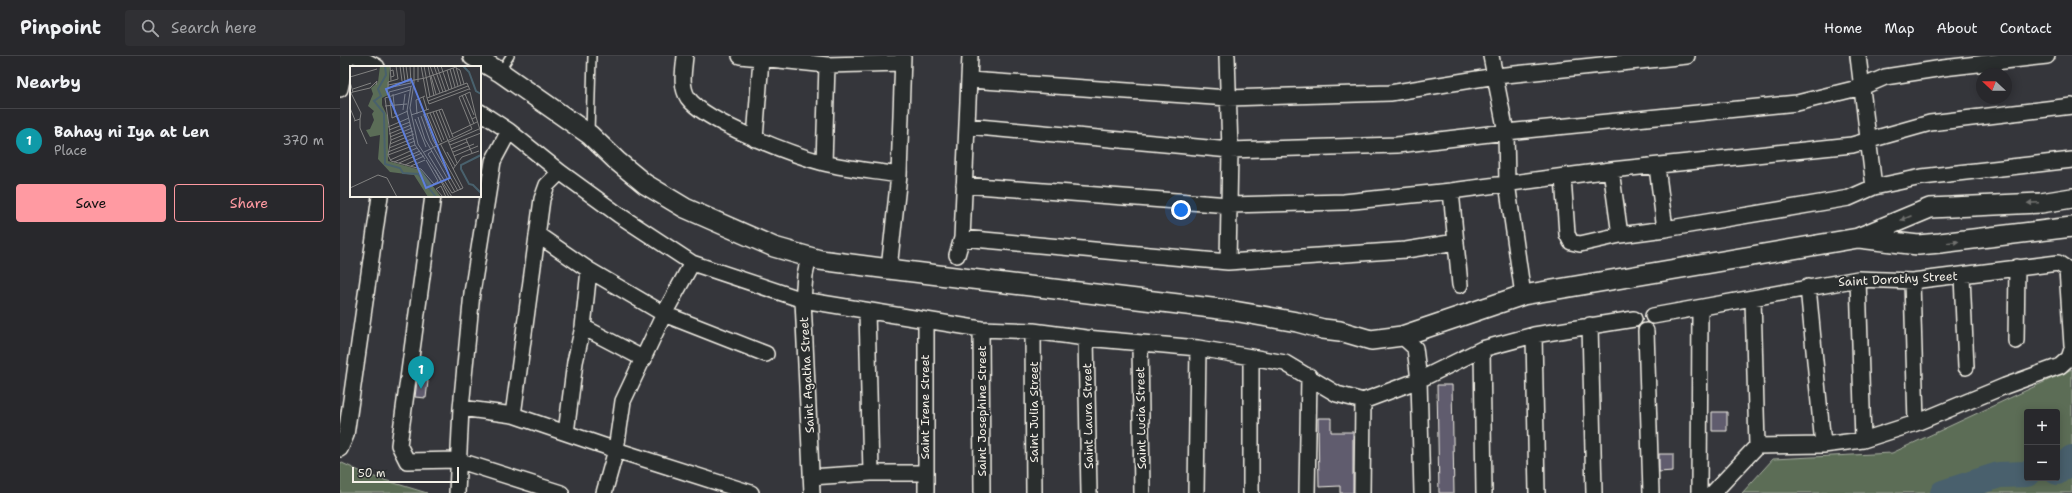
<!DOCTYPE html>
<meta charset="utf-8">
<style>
body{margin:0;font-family:"Shantell Sans",sans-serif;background:#303034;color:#f1f3f6}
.controls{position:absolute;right:12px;bottom:12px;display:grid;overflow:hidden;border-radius:4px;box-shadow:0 2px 10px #0003}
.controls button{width:36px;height:36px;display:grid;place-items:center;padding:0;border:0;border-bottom:1px solid #444448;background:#28282c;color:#f1f3f6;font:20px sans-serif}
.compass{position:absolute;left:1636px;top:12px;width:36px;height:36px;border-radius:50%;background:#28282c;box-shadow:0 2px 10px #0003;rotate:292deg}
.scale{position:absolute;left:12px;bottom:10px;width:107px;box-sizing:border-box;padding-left:4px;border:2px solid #f4f1e8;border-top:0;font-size:11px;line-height:14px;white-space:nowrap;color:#f4f1e8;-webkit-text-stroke:3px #2a2d2e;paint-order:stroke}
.you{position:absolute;left:841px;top:154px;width:14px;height:14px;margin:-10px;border:3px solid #fff;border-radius:50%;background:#1a73e8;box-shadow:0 0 0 6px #1a73e833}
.badge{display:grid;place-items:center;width:26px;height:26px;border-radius:50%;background:#ff9aa2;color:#fff;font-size:13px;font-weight:700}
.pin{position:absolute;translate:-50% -33px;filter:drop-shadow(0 1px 2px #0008)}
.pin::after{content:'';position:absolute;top:21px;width:14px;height:12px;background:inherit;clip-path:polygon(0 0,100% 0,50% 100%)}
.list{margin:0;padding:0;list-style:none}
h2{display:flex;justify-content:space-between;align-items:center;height:52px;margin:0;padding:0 16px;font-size:17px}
h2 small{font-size:13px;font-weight:400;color:#a5a6a9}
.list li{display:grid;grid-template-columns:26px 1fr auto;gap:12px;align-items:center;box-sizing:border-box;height:64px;padding:0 16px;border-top:1px solid #444448}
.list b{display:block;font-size:15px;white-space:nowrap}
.list p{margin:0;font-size:13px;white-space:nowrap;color:#a5a6a9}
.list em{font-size:13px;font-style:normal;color:#a5a6a9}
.actions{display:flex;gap:8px;padding:12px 16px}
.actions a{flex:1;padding:9px 0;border:1px solid #ff9aa2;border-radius:4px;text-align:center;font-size:14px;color:#ff9aa2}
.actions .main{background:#ff9aa2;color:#111}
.icon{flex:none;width:22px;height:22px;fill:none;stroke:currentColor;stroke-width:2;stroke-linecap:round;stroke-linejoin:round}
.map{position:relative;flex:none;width:1732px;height:437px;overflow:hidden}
header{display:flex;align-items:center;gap:24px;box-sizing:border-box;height:56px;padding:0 20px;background:#28282c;border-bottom:1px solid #444448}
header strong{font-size:19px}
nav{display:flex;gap:22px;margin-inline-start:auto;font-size:14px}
.search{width:280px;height:36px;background:#303034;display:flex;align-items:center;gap:10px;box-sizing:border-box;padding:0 14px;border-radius:4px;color:#a5a6a9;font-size:15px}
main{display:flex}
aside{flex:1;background:#28282c}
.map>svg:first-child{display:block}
</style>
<header>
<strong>Pinpoint</strong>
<div class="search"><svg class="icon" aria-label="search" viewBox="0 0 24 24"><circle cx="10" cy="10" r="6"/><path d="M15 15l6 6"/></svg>Search here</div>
<nav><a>Home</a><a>Map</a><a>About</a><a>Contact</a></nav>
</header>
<main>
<aside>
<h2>Nearby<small></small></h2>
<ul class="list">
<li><span class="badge" style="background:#0f9aa8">1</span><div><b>Bahay ni Iya at Len</b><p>Place</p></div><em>370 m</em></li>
</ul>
<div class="actions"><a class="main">Save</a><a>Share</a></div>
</aside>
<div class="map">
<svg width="1732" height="437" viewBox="0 0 1732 437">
<rect width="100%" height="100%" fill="#35363b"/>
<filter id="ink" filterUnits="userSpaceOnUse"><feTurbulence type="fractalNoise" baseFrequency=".025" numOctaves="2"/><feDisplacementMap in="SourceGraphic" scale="8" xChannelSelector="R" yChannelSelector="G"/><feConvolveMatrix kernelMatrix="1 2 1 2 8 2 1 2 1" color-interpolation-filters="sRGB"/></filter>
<g filter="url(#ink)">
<path fill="#5b6d57" stroke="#a8afa0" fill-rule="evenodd" d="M1732,313v124h-330l31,-34 119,-6zM1687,356h30v66h-30z
M0,406l28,13 59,18h-87z"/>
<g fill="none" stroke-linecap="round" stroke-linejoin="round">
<path stroke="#49616d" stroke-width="26" d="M1717,416l15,-14
M1603,437l56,-18 28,-1"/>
</g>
<path fill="#605c6e" stroke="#f4f1e8" d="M77,325h11l-2,17 -11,-1z
M1097,329h15l2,108h-15z
M1372,356h15v19h-15z
M978,362h13v14h22v61h-13v-7l-21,1z
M1319,398h14v17l-14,1z"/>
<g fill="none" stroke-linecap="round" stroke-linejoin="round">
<defs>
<path id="service" d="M160,16l10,-16
M250,77l2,-77"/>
<path id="minor" d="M17,0l20,11
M345,0c-1,13 -5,30 3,42 17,24 105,57 136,65 24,6 50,8 75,12
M400,0l87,9 75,-2
M887,0l3,94 -2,112
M1151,0l15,76 1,51 16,112
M1518,0l16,131
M630,24l258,18 162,-5 106,-17 191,-20
M0,33l7,-33
M140,56l29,19 51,41 59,43 73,48 111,37 178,29 52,2 53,7 112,10 53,9 34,6 52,31 26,7 56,-21 63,-31 52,-14 100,-16
M627,70l263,24 167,-5 109,-13 291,-29 65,-16 23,-10 58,-9 104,-12
M415,83l6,-80
M484,107l3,-98
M1317,111l8,62
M1271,114l9,65
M1223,121l4,57 4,8 9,2 40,-9 45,-6 184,-31 25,-11 48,-10 150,-17
M624,129l265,20 115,-3 107,-11 160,-21 241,-25 78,-22 142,-17
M1111,135l9,94
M93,140l-34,249 8,16 50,-1 104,33
M198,179l51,35 75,44 102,40
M622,182l266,24 178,-12 50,-8
M617,199l5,-17 8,-182
M469,201l-4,18 -2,25 9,193
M549,213l10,-94 4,-119
M1622,220l4,91
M1518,223l5,161
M1572,225l4,142
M1468,231l15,158
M1413,243l4,147
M527,255l4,162
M1313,260l205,-37 54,2 146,-18 9,6 5,77
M586,264v173
M1250,269l4,168
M243,271l61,32
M641,273l1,164
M693,275l1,162
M1306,275l5,162
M1194,279l3,158
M1062,280l13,12 4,32 3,113
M746,282l3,155
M1676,285l1,-74
M800,287l2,150
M1142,293l2,144
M911,301v136
M121,352l52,7 103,35 135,43
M173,359l29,-216 5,-14 13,-13
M226,377l9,-71 8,-35 6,-57
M0,393l6,-14 34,-239
M471,421l60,-4h54
M117,437l4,-85 11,-115 21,-132 16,-30
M264,437l12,-43 7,-49 41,-87 28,-51
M856,437l2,-145
M967,437l2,-117
M1022,437l1,-92
M1359,437l1,-184
M1373,437l44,-47 66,-1 40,-5 53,-17 89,-37 55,-20 9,-8 3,-9"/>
<path id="tertiary" d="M133,0l27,16 90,63 27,26 28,23 40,24 89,39 46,13 69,9 339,41 69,12 26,7 17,2 31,9 31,-4 121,-41 335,-57 72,-30 111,-5 31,-5
M1519,182l59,7 22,-2 132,-16"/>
</defs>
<use href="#service" stroke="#f4f1e8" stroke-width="10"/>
<use href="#minor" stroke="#f4f1e8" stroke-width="18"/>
<use href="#tertiary" stroke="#f4f1e8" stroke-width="22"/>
<use href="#service" stroke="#2a2d2e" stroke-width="7"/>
<use href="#minor" stroke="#2a2d2e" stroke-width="15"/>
<use href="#tertiary" stroke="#2a2d2e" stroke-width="19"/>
</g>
<defs><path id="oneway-solid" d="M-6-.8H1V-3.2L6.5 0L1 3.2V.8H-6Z"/></defs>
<g fill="#71726f">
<use href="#oneway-solid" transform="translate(1693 147) rotate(178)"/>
<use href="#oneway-solid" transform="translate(1566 162) rotate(157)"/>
<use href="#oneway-solid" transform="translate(1613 186) rotate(-7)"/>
</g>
</g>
<g text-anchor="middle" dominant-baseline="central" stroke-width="3.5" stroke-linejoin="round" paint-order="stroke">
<g font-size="12" fill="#f4f1e8" stroke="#2a2d2e">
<text transform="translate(1558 223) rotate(-3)">Saint Dorothy Street</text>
<text transform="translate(467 319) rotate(-93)">Saint Agatha Street</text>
<text transform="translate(585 351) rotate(-90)">Saint Irene Street</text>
<text transform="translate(642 355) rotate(-90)">Saint Josephine Street</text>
<text transform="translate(694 356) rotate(-90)">Saint Julia Street</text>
<text transform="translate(748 360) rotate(-91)">Saint Laura Street</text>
<text transform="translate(801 362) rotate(-91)">Saint Lucia Street</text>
</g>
</g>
<g transform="translate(10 10)">
<rect width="131" height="131" fill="#35363b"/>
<path d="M30,0h10l-2,29 -6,3v7l6,12v44l33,9 20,27h-13l-14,-22 -24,-3 -12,-13 2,-24 -10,2 -4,-7 4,-1 4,-9 -2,-6 2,-3 -6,-5 5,-12 -2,-6 7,-6z" fill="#5b6d57"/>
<path fill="none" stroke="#49616d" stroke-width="2" d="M35,0l1,9 -8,14 3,7 -7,5 10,12 1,51 15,4 3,5 15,1 18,23M113,0l6,6 7,19 5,3M131,89l-20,10v4l8,15 4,1 8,8"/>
<path fill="none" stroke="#818180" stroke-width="1" d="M40,0l1,15M46,0l2,13 -10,3v6l23,-5 -1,-17M50,0l2,15M53,0l2,15M56,0l2,14M64,0v17l-4,25 8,36 34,53M68,0v16M71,0l6,32M74,0l6,31M78,0l6,30M80,0l10,27M84,0l9,26M87,0l9,26M91,0l8,24M103,2l5,18M106,2l4,2 4,14M100,3l5,18M97,4l5,19M40,5l3,-1 1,6 -3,1M81,10l5,18M0,11l27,-8M0,16l3,10 -2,1 10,20 -1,6M38,19l37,-7 31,-11 5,18M61,20l-4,25 8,34 10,14M3,23l18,-6M119,23l-40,15 -2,-6 40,-15 3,7M60,24l-25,8 6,42 -3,15 3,6 30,8 13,15 4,-3 -12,-21M3,26l17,-4 7,-7 -1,4M43,28l2,20M115,28l9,21M112,29l12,29M73,31l4,13M69,32l4,13M78,35l40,-15M35,40l22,-2M0,42l5,12M53,44l2,-16M89,44l11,28M86,45l21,52M83,46l11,28M80,47l12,29M67,48l-1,-14 9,-4M77,48l12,29M61,49l18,-6M73,49l19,-6 11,28M74,49l9,25 28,50M71,50l9,25 28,50M68,51l7,22 30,53M42,52l-3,-26 23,-6M42,52l16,-7M65,53l11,28M4,55l6,-2v9l7,16M38,61l21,-9M39,64l21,-8M39,68l22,-9M102,68l25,-12M40,71l22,-9M116,73l6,14M41,74l22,-9M99,76l30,-13M40,78l24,-10M100,79l31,-12 -5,-16M39,82l25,-10M101,83l16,-7M82,85l-4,3 24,39 11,-5 -23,-45M38,86l27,-11M74,86l48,-23 -13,-32 11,-5 6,25 -4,2M97,86l8,14M103,86l21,-8M38,89l27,-10M104,90l24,-10M40,94l27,-12M44,96l26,-11M49,97l23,-10M55,99l19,-9M61,100l14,-6M103,103l9,-12 17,-6M85,104l14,27M0,122l28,-13 9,3 10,19M93,131l-7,-8 5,-3 5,11"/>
<path fill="#5e7fdd" fill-opacity="0.15" stroke="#5e7fdd" stroke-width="2" d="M61,13l39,99 -24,10 -40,-99z"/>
<rect width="131" height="131" fill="none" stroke="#f4f1e8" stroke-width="2"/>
</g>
</svg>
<div class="controls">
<button>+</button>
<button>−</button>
</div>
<svg class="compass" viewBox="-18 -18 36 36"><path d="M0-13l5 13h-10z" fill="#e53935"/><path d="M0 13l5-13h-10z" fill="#a5a6a9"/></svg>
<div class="scale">50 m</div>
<div class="you"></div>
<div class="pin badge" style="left:81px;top:333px;background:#0f9aa8">1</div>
</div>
</main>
